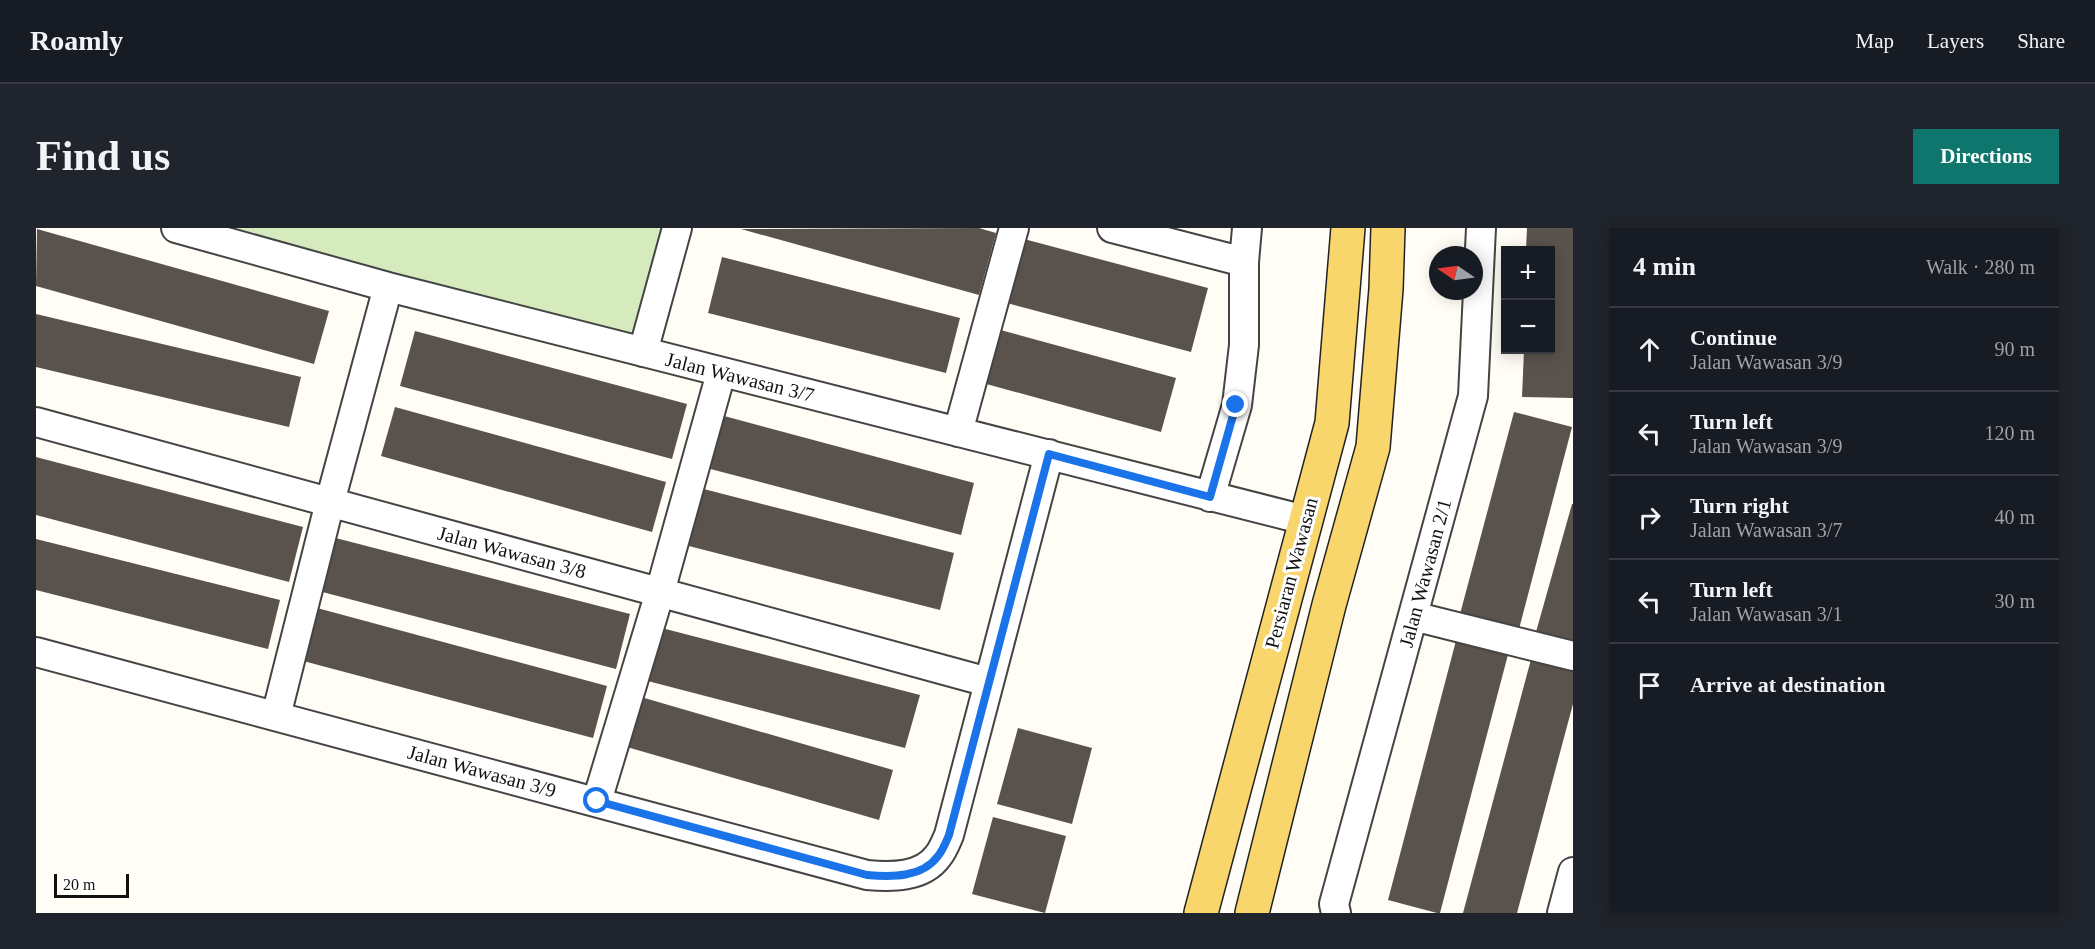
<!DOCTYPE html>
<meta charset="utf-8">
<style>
body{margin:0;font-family:Georgia,serif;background:#20242c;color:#f1f3f6}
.controls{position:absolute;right:18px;top:18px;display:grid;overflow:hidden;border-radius:0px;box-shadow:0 3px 15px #0003}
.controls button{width:54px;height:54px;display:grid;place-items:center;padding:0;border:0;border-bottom:2px solid #363941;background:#171b24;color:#f1f3f6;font:30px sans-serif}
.compass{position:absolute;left:1393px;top:18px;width:54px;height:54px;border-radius:50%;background:#171b24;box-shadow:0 3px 15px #0003;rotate:283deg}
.scale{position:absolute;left:18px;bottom:15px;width:75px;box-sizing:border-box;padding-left:6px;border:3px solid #111;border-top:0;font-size:16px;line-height:21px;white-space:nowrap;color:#111;-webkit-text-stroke:4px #fff;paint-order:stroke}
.stop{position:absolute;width:18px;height:18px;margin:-14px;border:4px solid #1a73e8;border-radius:50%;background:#fff}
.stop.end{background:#1a73e8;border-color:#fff;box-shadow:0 2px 6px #0008}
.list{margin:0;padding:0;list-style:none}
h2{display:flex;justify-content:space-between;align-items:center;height:78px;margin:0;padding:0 24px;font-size:26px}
h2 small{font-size:20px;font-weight:400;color:#9ea1a6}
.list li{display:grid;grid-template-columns:39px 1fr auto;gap:18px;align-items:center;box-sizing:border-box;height:84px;padding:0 24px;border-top:2px solid #363941}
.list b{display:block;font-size:22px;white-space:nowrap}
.list p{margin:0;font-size:20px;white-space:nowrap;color:#9ea1a6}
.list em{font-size:20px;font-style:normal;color:#9ea1a6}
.icon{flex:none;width:33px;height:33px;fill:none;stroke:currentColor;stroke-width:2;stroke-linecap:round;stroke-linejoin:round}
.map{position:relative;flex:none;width:1537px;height:685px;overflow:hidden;border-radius:0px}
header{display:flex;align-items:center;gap:36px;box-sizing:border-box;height:84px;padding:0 30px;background:#171b24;border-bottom:2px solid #363941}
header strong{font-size:28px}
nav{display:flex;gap:33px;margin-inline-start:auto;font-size:21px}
.intro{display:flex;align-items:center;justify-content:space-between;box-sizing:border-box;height:144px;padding:0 36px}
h1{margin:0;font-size:42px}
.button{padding:15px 27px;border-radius:0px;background:#0f766e;color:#fff;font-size:21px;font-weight:700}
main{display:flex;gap:36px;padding:0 36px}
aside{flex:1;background:#171b24;border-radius:0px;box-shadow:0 3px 15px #0003}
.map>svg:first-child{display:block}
</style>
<header>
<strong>Roamly</strong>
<nav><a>Map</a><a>Layers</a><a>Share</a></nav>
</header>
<div class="intro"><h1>Find us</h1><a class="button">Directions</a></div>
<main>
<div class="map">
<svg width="1537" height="685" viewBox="0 0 1537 685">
<rect width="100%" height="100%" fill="#fffdf5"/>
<path fill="#d5ebbd" d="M143,0h497l-33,124z"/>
<path fill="#5a524d" d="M943,0l17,5 -17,62 -238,-66z
M1491,0h46v170l-51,-1 2,-47h27v-100h-25z
M1,1l292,82 -15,53 -278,-78z
M988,11l184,49 -17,64 -184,-49z
M686,29l238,61 -14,55 -238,-60z
M0,86l265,63 -12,50 -253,-60z
M950,98l190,52 -15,54 -189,-52z
M379,103l272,73 -15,55 -272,-73z
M359,179l271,75 -14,50 -271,-76z
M1478,184l58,15 -53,202 -59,-15z
M677,185l261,70 -13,52 -262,-69z
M0,229l267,70 -14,55 -253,-67z
M656,258l262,67 -14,57 -263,-67z
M1536,276h1v139l-37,-11z
M288,307l306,79 -14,55 -305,-80z
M0,311l244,61 -12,49 -232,-59z
M270,377l301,81 -14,52 -301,-80z
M618,398l266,69 -15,53 -265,-69z
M1422,405l52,14 -70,266h-3l-49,-13z
M1497,424l40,11v41l-56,209h-54z
M598,467l259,75 -14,50 -259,-75z
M982,500l74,20 -20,76 -75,-20z
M957,589l73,19 -21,77 -73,-19z"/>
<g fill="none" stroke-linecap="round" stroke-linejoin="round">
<defs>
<path id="minor" d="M140,0l212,59 917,233
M1076,0l132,34
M607,124l34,-124
M0,194l952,260
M922,204l56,-204
M1174,269l27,-92 7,-60v-83l3,-34
M1377,388l160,40
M0,424l831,223c24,2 55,3 71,-19 5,-6 8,-14 11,-21l100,-381
M240,488l54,-214 58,-215
M561,573l63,-209 61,-219
M1300,685l-2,-9 139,-508 8,-168
M1526,685l11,-41"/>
<path id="major" d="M1165,685l131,-490 16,-195
M1216,685l77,-308 44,-158 13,-158 2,-61"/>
</defs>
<use href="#minor" stroke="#444" stroke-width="32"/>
<use href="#major" stroke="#222" stroke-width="36"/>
<use href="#minor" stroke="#fff" stroke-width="28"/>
<use href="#major" stroke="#f9d66b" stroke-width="33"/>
</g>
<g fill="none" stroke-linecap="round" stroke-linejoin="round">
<path stroke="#1a73e8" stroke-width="8" d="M561,573l270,74c24,2 55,3 71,-19 5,-6 8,-14 11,-21l100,-381 161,43 26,-92"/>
</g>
<g text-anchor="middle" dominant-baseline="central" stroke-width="6" stroke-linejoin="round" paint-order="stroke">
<g font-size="20" fill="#111" stroke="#fff">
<text transform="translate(704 149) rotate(14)">Jalan Wawasan 3/7</text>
<text transform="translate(476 324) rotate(15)">Jalan Wawasan 3/8</text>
<text transform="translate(1255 345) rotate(-75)">Persiaran Wawasan</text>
<text transform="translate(1389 345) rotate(-75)">Jalan Wawasan 2/1</text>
<text transform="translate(446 543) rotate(15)">Jalan Wawasan 3/9</text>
</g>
</g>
</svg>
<div class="controls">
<button>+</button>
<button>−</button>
</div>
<svg class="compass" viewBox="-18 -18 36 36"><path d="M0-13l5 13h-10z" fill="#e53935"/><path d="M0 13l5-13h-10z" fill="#9ea1a6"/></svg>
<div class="scale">20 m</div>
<div class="stop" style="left:561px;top:573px"></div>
<div class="stop end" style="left:1200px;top:177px"></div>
</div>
<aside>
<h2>4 min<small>Walk · 280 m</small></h2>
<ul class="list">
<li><svg class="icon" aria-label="ahead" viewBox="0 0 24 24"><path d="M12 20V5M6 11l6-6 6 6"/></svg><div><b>Continue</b><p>Jalan Wawasan 3/9</p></div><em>90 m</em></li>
<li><svg class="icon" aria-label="left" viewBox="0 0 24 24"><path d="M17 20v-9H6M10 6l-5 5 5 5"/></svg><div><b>Turn left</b><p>Jalan Wawasan 3/9</p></div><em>120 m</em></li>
<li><svg class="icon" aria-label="right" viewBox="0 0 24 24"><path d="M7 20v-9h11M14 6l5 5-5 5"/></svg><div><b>Turn right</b><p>Jalan Wawasan 3/7</p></div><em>40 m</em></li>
<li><svg class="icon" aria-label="left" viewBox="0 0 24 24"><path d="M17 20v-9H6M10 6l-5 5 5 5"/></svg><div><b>Turn left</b><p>Jalan Wawasan 3/1</p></div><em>30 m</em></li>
<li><svg class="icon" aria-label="arrive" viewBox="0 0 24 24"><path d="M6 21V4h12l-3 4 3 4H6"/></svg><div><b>Arrive at destination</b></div></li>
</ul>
</aside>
</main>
